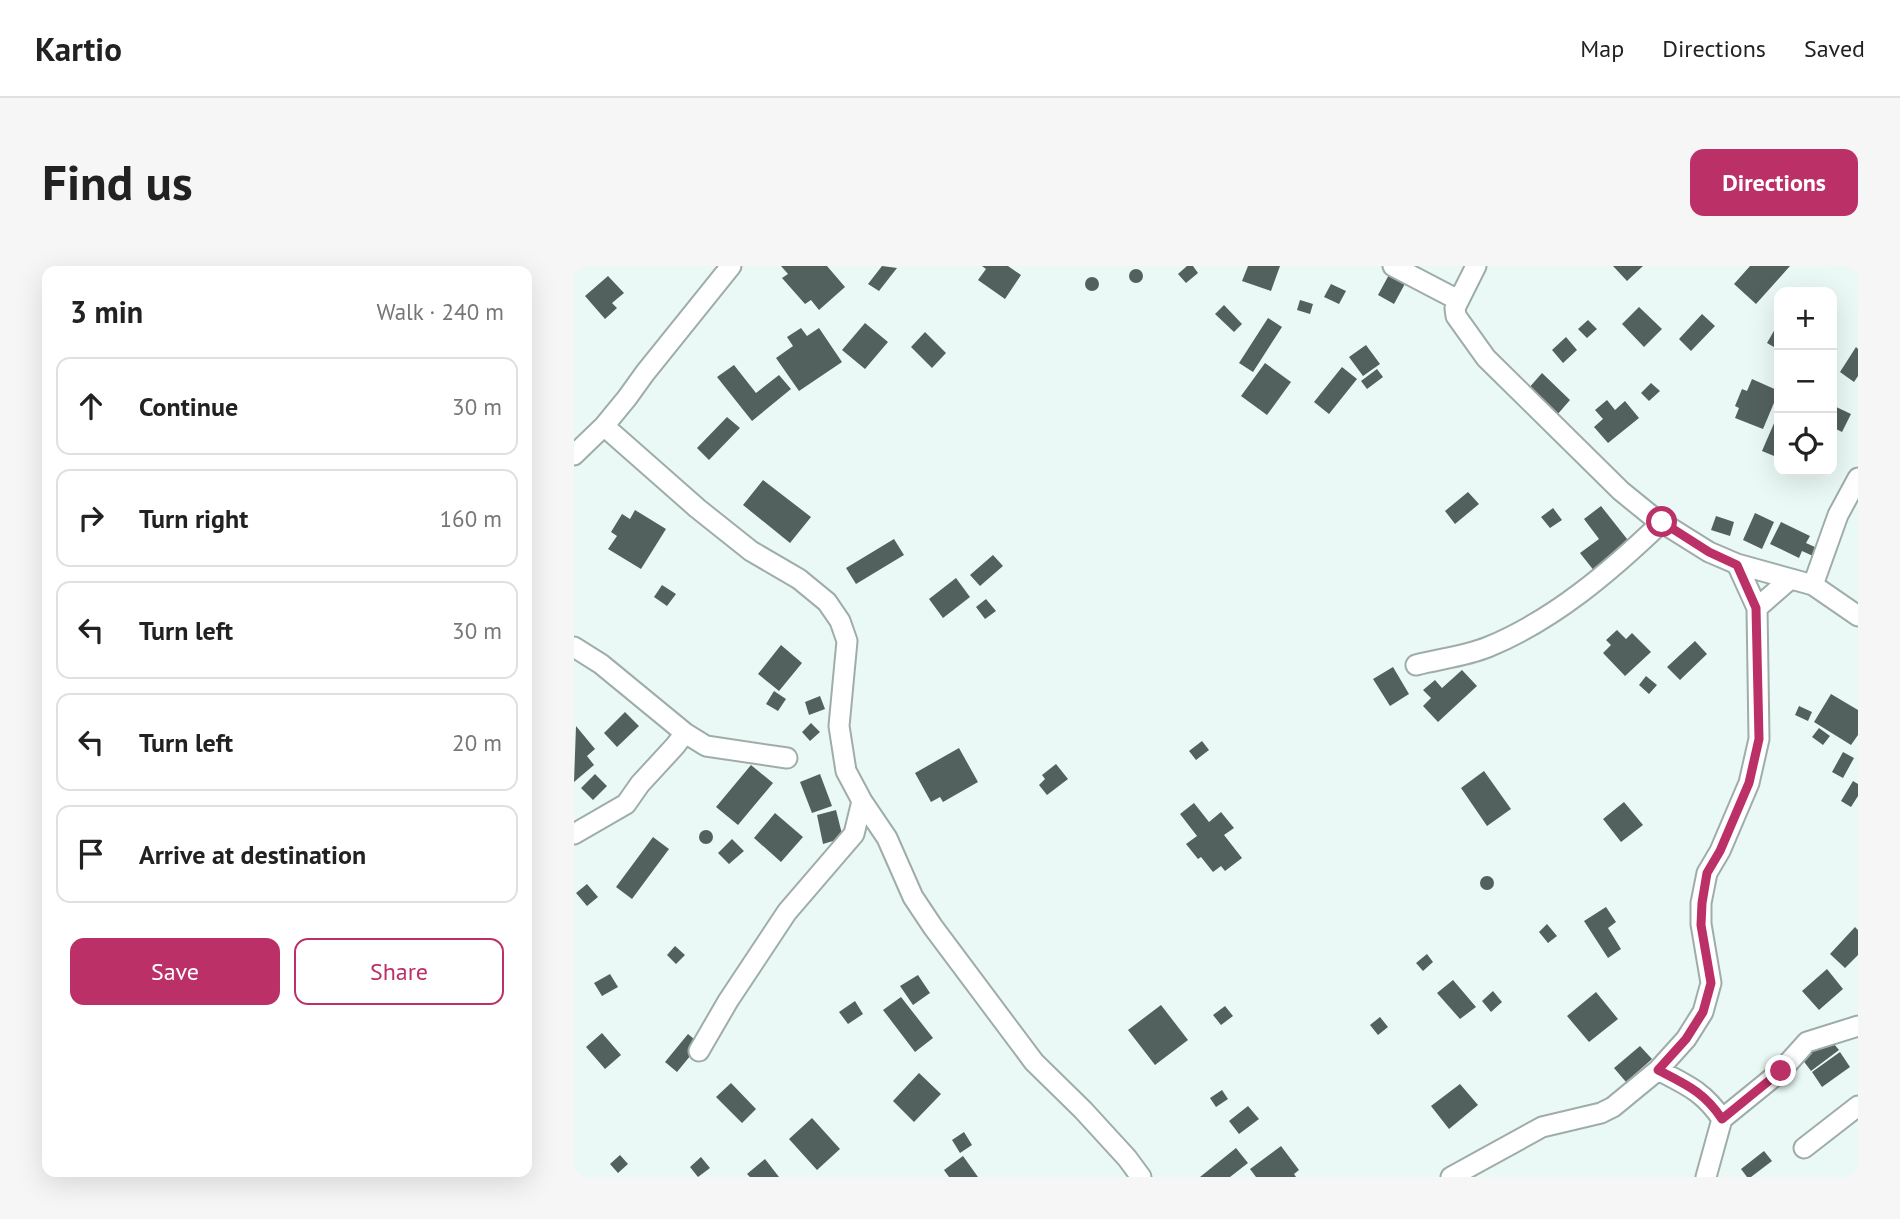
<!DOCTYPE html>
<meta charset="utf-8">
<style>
body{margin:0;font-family:"PT Sans",sans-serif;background:#f6f6f6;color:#222}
.controls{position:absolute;right:21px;top:21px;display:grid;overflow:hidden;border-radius:14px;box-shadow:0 7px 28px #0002}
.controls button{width:63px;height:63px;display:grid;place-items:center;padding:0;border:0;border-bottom:2px solid #e0e0e0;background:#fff;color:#222;font:35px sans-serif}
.stop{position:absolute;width:21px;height:21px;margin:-16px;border:5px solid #bb3067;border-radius:50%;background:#fff}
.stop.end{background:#bb3067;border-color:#fff;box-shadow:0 2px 7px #0008}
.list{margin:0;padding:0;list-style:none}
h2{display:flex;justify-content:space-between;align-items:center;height:91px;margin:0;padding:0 28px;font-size:30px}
h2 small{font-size:23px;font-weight:400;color:#767676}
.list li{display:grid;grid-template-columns:46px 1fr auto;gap:21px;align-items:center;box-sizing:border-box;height:98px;margin:0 14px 14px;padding:0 14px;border:2px solid #e0e0e0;border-radius:14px}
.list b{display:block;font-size:26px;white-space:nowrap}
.list em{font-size:23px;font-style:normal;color:#767676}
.actions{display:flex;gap:14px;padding:21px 28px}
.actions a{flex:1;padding:16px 0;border:2px solid #bb3067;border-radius:14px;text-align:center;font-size:24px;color:#bb3067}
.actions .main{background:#bb3067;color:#fff}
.icon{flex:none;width:38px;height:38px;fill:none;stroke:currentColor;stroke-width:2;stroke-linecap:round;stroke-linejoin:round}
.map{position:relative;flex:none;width:1284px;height:911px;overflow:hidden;border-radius:14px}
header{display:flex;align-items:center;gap:42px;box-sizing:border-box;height:98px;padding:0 35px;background:#fff;border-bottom:2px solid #e0e0e0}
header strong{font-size:33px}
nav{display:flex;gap:38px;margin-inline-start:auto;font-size:24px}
.intro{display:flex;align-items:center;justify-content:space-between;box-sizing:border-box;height:168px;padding:0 42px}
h1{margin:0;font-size:49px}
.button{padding:18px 32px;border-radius:14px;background:#bb3067;color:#fff;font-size:24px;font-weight:700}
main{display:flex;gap:42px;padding:0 42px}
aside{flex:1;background:#fff;border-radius:14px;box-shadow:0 7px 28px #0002}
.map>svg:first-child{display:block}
</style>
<header>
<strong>Kartio</strong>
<nav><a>Map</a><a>Directions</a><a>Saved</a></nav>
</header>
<div class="intro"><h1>Find us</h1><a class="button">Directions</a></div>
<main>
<aside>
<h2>3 min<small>Walk · 240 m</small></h2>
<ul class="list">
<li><svg class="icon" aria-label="ahead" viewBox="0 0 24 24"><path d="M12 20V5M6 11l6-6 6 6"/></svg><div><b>Continue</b></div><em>30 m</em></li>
<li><svg class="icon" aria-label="right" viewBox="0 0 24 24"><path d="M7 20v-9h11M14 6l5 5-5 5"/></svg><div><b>Turn right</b></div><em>160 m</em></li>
<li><svg class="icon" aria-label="left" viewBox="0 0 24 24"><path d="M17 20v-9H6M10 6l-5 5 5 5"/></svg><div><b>Turn left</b></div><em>30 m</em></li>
<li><svg class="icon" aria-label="left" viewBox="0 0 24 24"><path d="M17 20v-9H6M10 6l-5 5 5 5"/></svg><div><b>Turn left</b></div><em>20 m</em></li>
<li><svg class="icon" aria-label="arrive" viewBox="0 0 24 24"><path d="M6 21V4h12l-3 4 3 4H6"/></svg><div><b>Arrive at destination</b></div></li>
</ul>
<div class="actions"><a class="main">Save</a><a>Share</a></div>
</aside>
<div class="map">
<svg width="1284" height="911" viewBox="0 0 1284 911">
<rect width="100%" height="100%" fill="#eaf9f6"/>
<path fill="#53615e" d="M207,0h46l18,21 -26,23 -8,-10 -6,4 -23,-26 6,-4z
M308,0l15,2 -18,23 -11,-7z
M408,0h26l13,9 -16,24 -27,-19 8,-11z
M613,0h6l5,7 -12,10 -8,-9z
M674,0h32l-9,25 -29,-10z
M1039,0h30l-16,15z
M1176,0h40l-34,38 -22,-20z
M555 10a7 7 0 1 1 14 0a7 7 0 1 1-14 0Z
M817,5l16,9 -13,24 -16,-9z
M34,10l16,17 -12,10 5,5 -12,11 -20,-23z
M511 18a7 7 0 1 1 14 0a7 7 0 1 1-14 0Z
M757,18l15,7 -7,13 -15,-7z
M726,34l13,4 -3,10 -13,-4z
M650,39l18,19 -8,8 -19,-18z
M1065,41l23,22 -18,18 -22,-23z
M1128,48l13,12 -24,25 -12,-12z
M694,52l14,9 -29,45 -14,-9z
M1014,54l9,9 -10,9 -9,-9z
M1205,56v28l-12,-7z
M291,57l23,19 -23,27 -23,-19z
M227,62l6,8 12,-8 23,34 -43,29 -23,-33 17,-12 -6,-9z
M351,66l21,21 -14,15 -21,-21z
M992,71l11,13 -14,13 -11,-13z
M792,79l14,19 -17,12 -14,-19z
M1282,81l2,2v27l-4,6 -14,-10z
M691,97l26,19 -24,33 -26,-19z
M160,99l22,28 23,-18 12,14 -39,32 -35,-44z
M768,101l15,12 -28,35 -15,-12z
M803,103l6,8 -16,12 -6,-8z
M968,107l28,27 -13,15 -29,-26z
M1178,113l27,12 -16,38 -28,-11 4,-10 -4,-2 7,-17 5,2z
M1077,117l9,8 -11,10 -8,-8z
M1033,134l8,10 10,-9 14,17 -31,25 -14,-16 9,-8 -8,-9z
M1258,139l19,9 -9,18 -10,-5z
M153,151l13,11 -31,32 -12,-12z
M1201,155l4,2v35l-17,-7z
M189,214l48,37 -21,26 -47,-38z
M894,226l11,12 -24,20 -10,-13z
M1027,240l30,38 -36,28 -15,-19 19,-14 -15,-20z
M979,242l9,12 -12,8 -9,-11z
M61,244l31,19 -25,40 -33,-20 9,-13 -6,-4 11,-18 8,5z
M1181,247l19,9 -12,27 -19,-9z
M1142,250l18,6 -4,14 -19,-6z
M1207,256l29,14 -4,7 11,5 -4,8 -11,-5 -3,7 -29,-14z
M320,273l10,16 -48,29 -10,-16z
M419,289l10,11 -23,20 -10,-11z
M382,312l14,19 -27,21 -14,-19z
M88,319l14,9 -9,12 -13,-9z
M412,333l10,12 -11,8 -9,-12z
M1043,364l9,9 6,-6 19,19 -26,24 -22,-23 8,-8 -5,-5z
M1121,375l12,13 -27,26 -13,-13z
M207,379l21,18 -23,28 -21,-17z
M819,401l16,27 -19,12 -17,-27z
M888,404l15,16 -39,36 -15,-16 8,-8 -8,-8 12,-10 7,8z
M1072,410l11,9 -8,9 -10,-9z
M200,425l12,8 -8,12 -12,-7z
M1257,428l27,16v25l-7,10 -37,-23z
M246,430l5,13 -16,6 -4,-13z
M1225,440l13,6 -4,9 -13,-6z
M51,446l14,14 -22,21 -13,-14z
M237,457l9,9 -10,9 -8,-9z
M2,460l19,23 -8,7 7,9 -20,17z
M1245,462l11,8 -7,9 -11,-8z
M628,475l7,9 -13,10 -7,-9z
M385,482l19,34 -35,20 -3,-5 -9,5 -16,-29z
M1269,486l11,6 -11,20 -11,-6z
M482,498l12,15 -21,16 -8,-10 6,-6 -3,-4z
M177,499l22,18 -35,42 -22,-18z
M910,505l27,38 -24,17 -26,-38z
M21,508l12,12 -14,14 -12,-12z
M246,508l12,32 -20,7 -12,-31z
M1279,515l5,3v12l-7,11 -10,-6z
M1050,536l19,23 -22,17 -18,-23z
M620,537l15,19 12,-10 13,16 -10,7 18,23 -17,13 -4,-5 -8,6 -12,-15 -3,2 -12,-15 11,-8 -17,-22z
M262,544l7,28 -20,6 -6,-29z
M201,547l28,24 -22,25 -27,-24z
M125 571a7 7 0 1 1 14 0a7 7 0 1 1-14 0Z
M79,571l16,12 -37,50 -16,-12z
M158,573l12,12 -15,13 -11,-11z
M906 617a7 7 0 1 1 14 0a7 7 0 1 1-14 0Z
M13,618l11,13 -11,9 -11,-13z
M1032,641l10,15 -8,6 13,21 -13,9 -24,-37z
M973,658l10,12 -9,7 -9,-11z
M1281,661l3,3v25l-13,13 -15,-14z
M101,680l10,9 -9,9 -9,-9z
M853,688l6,8 -10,9 -7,-8z
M1253,703l16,20 -24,21 -17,-19z
M36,708l8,13 -16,9 -8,-13z
M344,709l12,18 -17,12 -13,-19z
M879,714l23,27 -16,12 -23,-26z
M919,725l9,11 -11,10 -9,-11z
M1022,726l22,27 -29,23 -22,-26z
M327,731l32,41 -18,14 -32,-42z
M281,735l8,13 -15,10 -9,-12z
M587,739l27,35 -33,25 -27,-35z
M651,740l8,10 -12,9 -8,-10z
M806,751l8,10 -10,8 -8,-10z
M28,767l19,22 -16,14 -19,-22z
M114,768l12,10 -23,28 -12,-10z
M1255,772l10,12 -28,21 -12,-16z
M1066,780l12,13 -26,23 -12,-14z
M1266,786l10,15 -28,20 -10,-15z
M345,807l22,21 -27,28 -21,-21z
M157,817l25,26 -14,14 -26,-26z
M886,818l18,21 -29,24 -18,-23z
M648,824l6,9 -12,8 -6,-9z
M674,840l11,13 -20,15 -10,-13z
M238,852l28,31 -23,21 -28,-31z
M390,866l8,13 -12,8 -8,-13z
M707,880l18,24 -5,4 2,3h-40l-6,-8z
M662,882l12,15 -18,14h-30z
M1190,885l8,10 -21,16h-4l-6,-8z
M46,889l8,9 -10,9 -8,-9z
M389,890l15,21h-29l-5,-7z
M127,891l9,11 -12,9 -8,-10z
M191,893l14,18h-29l-3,-3z"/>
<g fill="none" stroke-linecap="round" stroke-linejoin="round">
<defs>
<path id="street" d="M819,0l65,34
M902,0l-21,42 1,8 30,42 135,133 32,26 56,35 28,12 76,21 45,31
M30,160l93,82 54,43 48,28 28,23 13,19 7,20 -8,85 7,45 16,30 25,37 26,59 20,30 101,135 49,48 44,48 14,19
M0,189l30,-29 23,-28 18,-25 86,-107
M1239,319l25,-70 20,-37
M1183,342l32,-28
M0,381l27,17 84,69 21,13 81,12
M842,399c23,-6 50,-9 72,-18 66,-27 123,-76 174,-125
M0,568l52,-30 14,-20 35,-38 10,-13
M125,785l29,-50 59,-89 67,-78 8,-33
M1084,804c29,15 46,22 64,49
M1230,882l54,-42
M877,911l91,-50 59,-14 12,-6 45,-37 28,-31 17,-27 8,-29 -10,-59v-21l6,-30 13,-22 29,-68 10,-44 -2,-131 -20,-44
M1132,911l16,-58 59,-48 26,-29 51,-16"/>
</defs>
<use href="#street" stroke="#9eadaa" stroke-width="23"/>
<use href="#street" stroke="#fff" stroke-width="19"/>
</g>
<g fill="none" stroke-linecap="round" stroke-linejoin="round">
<path stroke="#bb3067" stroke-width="9" d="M1088,256l47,30 28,13 19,43 3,131 -10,44 -29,68 -13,22 -5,30 -1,22 10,58 -8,29 -17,27 -28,31c29,15 46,22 64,49l59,-48"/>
</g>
</svg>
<div class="controls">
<button>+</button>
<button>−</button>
<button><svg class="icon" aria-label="locate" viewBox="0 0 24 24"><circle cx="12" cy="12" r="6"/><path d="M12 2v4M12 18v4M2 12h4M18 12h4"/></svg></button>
</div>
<div class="stop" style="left:1088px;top:256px"></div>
<div class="stop end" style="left:1207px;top:805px"></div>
</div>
</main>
